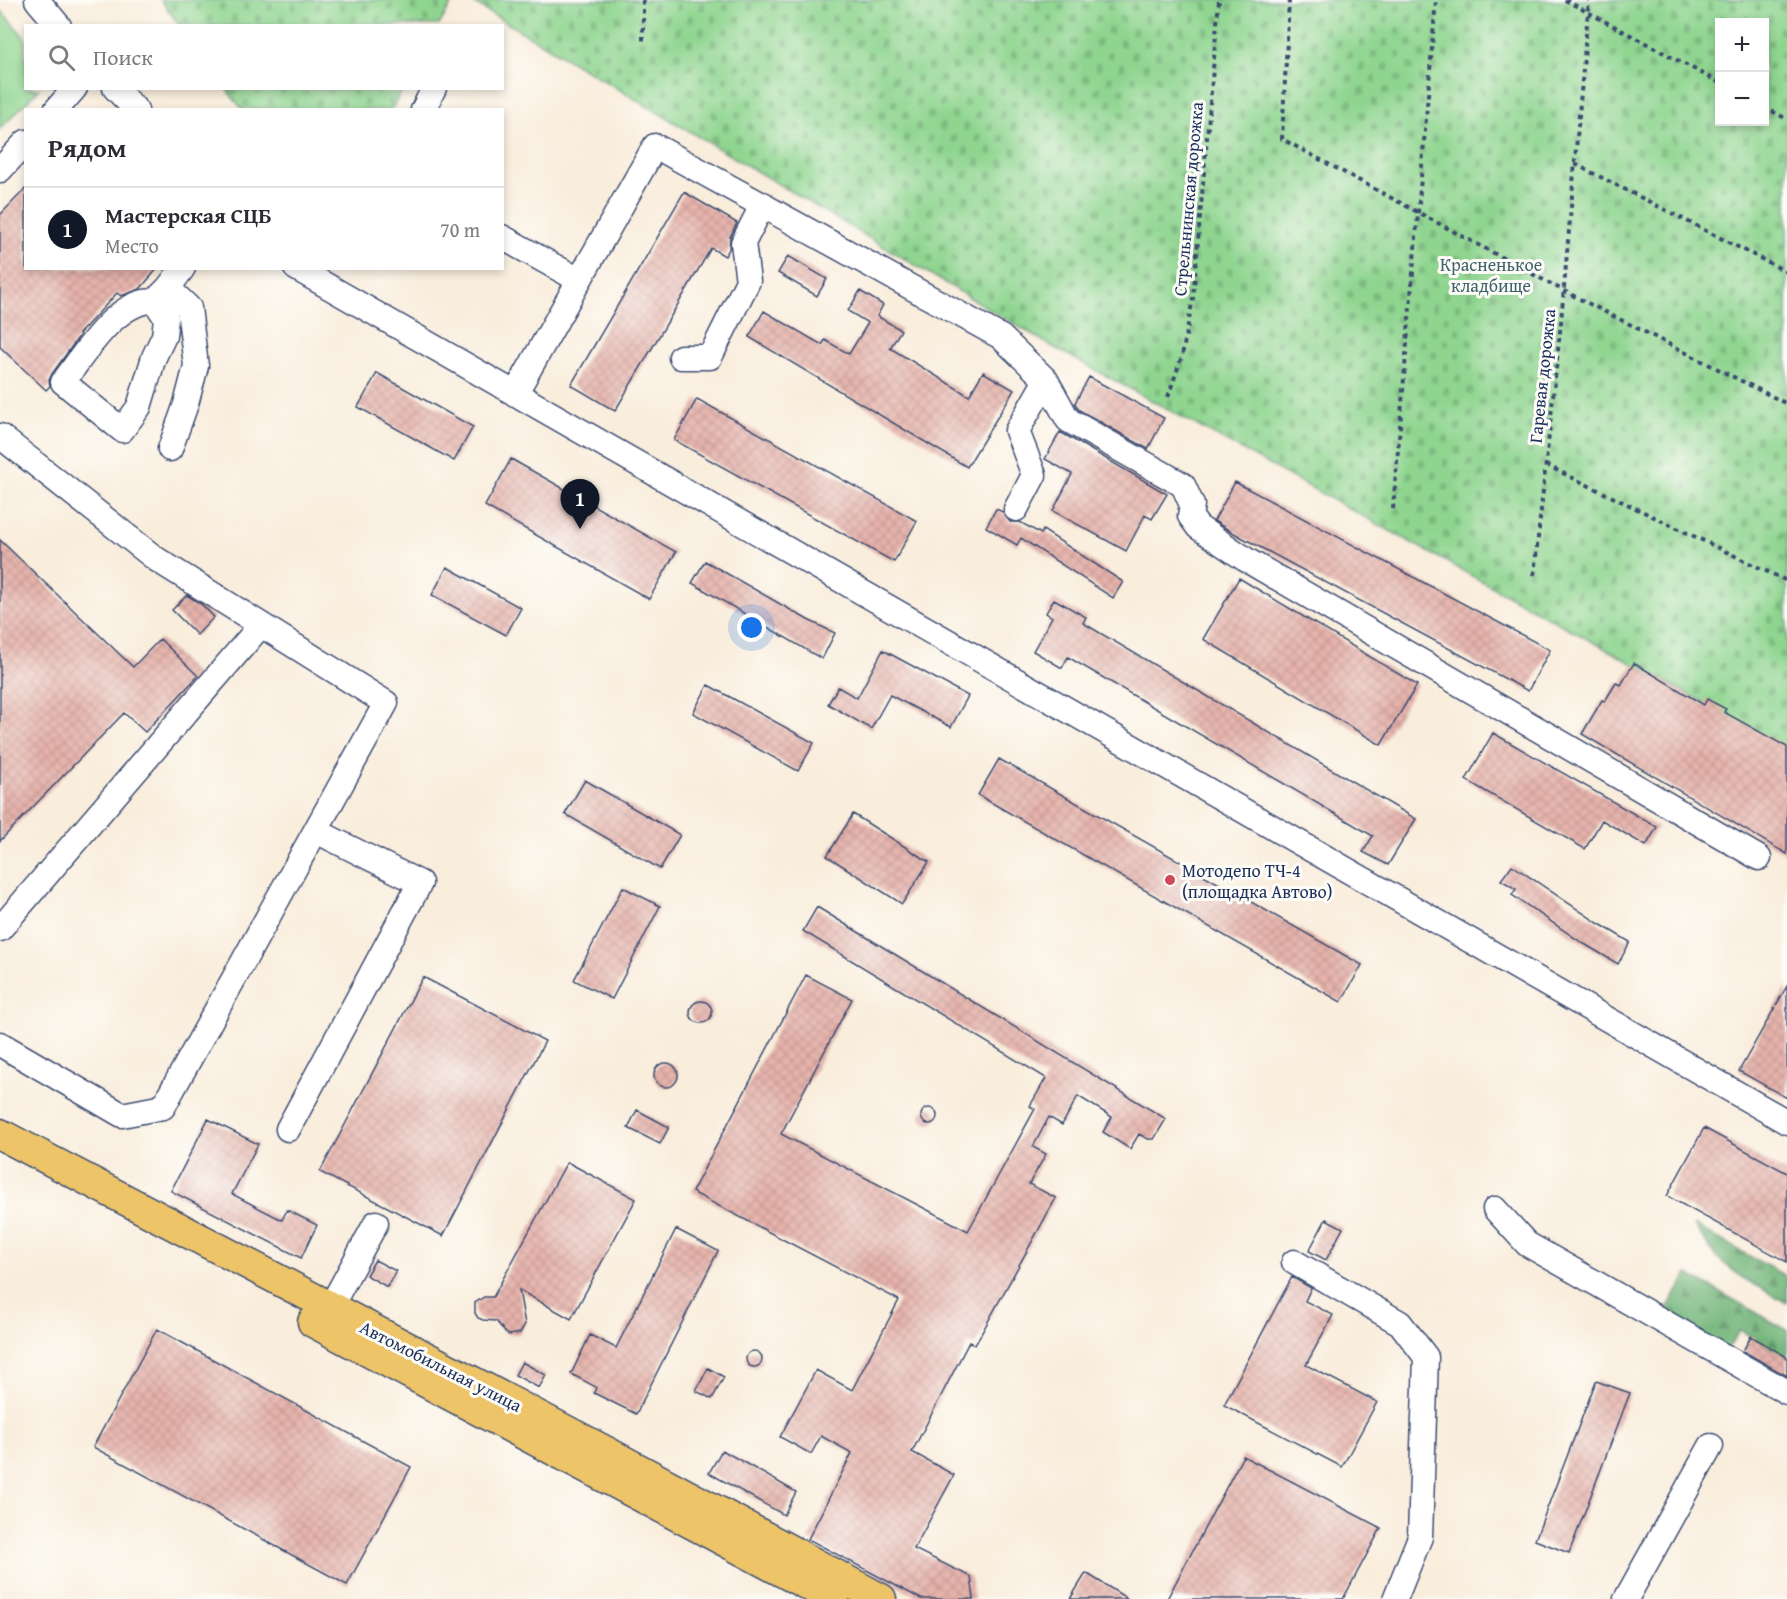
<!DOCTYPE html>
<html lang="ru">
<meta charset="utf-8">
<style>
body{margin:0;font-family:"Gentium Book Plus",serif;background:#f7f7f7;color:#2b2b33}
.controls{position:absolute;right:18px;top:18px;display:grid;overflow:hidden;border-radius:0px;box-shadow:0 3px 9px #0003}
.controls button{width:54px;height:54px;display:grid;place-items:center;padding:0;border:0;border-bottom:2px solid #e1e1e2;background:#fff;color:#2b2b33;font:30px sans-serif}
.you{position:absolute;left:752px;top:628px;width:21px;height:21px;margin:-15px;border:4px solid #fff;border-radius:50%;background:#1a73e8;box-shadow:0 0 0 9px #1a73e833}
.badge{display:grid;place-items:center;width:39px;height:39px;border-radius:50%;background:#111827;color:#fff;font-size:20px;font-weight:700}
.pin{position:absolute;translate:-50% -50px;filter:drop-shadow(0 2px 3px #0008)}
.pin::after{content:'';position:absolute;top:32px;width:21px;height:18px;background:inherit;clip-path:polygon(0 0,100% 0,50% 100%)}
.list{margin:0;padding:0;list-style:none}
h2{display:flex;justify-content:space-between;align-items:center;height:78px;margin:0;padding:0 24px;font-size:26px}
h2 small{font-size:20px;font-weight:400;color:#7c7c81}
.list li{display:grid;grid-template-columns:39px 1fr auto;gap:18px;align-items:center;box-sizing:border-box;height:84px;padding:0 24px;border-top:2px solid #e1e1e2}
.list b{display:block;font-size:22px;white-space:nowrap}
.list p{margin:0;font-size:20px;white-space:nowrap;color:#7c7c81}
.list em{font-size:20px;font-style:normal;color:#7c7c81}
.icon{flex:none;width:33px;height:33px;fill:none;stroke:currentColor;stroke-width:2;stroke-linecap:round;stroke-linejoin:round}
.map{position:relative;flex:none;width:1787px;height:1599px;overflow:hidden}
.search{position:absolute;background:#fff;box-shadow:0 3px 9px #0003;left:24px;top:24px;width:480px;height:66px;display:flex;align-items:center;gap:15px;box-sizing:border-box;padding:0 21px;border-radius:0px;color:#7c7c81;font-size:22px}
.panel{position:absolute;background:#fff;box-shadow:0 3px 9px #0003;left:24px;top:108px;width:480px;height:162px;border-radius:0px}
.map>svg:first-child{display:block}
</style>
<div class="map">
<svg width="1787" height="1599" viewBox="0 0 1787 1599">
<defs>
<pattern id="forest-firs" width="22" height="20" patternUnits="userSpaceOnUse" patternTransform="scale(1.5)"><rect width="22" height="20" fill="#73b67a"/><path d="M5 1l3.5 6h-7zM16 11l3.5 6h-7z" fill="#5e9467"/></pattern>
<pattern id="cemetery-stones" width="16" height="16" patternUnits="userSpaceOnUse" patternTransform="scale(1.5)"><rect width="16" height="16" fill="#8fd590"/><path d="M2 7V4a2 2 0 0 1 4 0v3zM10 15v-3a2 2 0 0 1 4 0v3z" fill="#7bb77f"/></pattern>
<pattern id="building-cross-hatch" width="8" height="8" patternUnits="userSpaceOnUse" patternTransform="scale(1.5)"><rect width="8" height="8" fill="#e6b3ab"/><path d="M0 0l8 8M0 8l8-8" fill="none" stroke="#c59a96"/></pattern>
</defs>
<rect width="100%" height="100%" fill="#fdfcf7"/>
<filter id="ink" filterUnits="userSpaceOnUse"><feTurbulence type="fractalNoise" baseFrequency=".0167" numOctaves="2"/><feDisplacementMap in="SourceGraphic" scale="12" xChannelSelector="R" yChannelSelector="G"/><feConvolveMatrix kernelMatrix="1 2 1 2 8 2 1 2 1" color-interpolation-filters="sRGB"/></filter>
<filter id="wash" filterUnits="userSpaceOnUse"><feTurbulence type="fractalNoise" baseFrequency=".008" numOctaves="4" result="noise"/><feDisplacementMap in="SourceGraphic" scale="24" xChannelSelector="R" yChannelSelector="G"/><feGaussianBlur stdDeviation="1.35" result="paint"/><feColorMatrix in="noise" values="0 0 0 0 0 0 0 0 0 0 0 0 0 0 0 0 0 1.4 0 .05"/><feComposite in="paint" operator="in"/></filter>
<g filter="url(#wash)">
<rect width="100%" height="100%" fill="#f9eddc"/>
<path fill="#8fd590" stroke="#558277" stroke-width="1.5" d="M0,9l25,29 1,50 13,1 -39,40z"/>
<path fill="url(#forest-firs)" stroke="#47726c" stroke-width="1.5" d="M1694,1225l93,52v26l-46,-26 -26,-21z
M1688,1274l99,56v27l-47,-27 -13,20 -64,-35z"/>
<path fill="url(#cemetery-stones)" stroke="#558277" stroke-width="1.5" fill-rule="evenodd" d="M161,0h293l-15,25 -259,1z
M468,0h1319v748l-739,-404zM1720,22h44v100h-44z
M226,89h177l-12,21 -149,-1z"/>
<g id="blocks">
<path fill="url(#building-cross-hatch)" d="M26,188v80h132l-18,21 -19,7 -4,-3 -38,41 1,1 -28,39 -3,6 1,6 -4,4 -46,-43v-132z
M684,192l53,31 -7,14 -1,12 -4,7 -14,-8 -96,163 -44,-26z
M788,256l39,23 -10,17 -39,-23z
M860,291l23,14 -6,11 24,14 -11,18 79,48 14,-24 31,18 -47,77 -218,-130 15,-26 58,34 3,-5 24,14 19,-31 -20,-12z
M377,373l96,54 -19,34 -96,-54z
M1089,377l75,41 -16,31 -69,-39 -4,-7z
M697,399l220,122 -23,41 -220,-122z
M1060,432l107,62 -15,25 -7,-4 -19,36 -73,-40 19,-37 -27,-15z
M511,459l165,93 -27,47 -164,-93z
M1235,482l315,168 -22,41 -298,-160 -16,-10z
M996,509l7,3 7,10h10l21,12 2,-4 80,52 -10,16 -92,-60 -4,7 -31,-18z
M0,540l133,127 27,-28 38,37 -53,56 -21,-19 -124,128z
M705,561l103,59 27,13 -13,26 -130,-76z
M447,567l74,41 -15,27 -74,-40z
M1239,578l178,107 -36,60 -178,-106z
M187,595l14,9 13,13 -17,18 -25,-25z
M1054,599l32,18 -3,6 333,196 -28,46 -25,-13 10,-16 -305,-179 -6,11 -29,-17 19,-34 -6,-4z
M883,650l85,46 -17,31 -61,-32 -19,34 -43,-25 10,-17 19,11z
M1634,663l70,42 3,-6 19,10 -2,3 63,35v107l-205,-120 20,-34 3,1 11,-18 5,2z
M708,685l106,58 -16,28 -105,-58z
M1493,733l164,94 -11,19 -44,-26 -17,29 -119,-69z
M999,759l363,206 -21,37 -363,-207z
M585,780l95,55 -20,34 -95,-55z
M853,814l76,48 -27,42 -75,-48z
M1512,865l86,58 32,19 -12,22 -37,-22 -69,-47 4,-6 -15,-9z
M623,887l37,19 -48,93 -38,-19z
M817,907l349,212 -12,20h-6l-9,-5 -9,15 -27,-17 9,-15 -34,-21 -16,29 -13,-8 -16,30 13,7 -17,30 27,14 -81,147 -6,-3 -57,110 42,23 -40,74 57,28 3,22h-53l-113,-60 44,-86 -31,-17 -10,18 -31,-17 36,-67 36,20 47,-90 -207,-108 114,-217 46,24 -71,135 187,97 67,-122 -5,-3 16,-28 -243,-147z
M423,977l122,64 -102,195 -123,-64z
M1787,986v112l-48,-27z
M690 1012a11 11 0 1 1 22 0a11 11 0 1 1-22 0Z
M654 1075a12 12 0 1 1 24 0a12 12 0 1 1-24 0Z
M921 1116a8 8 0 1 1 16 0a8 8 0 1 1-16 0Z
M637,1110l32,17 -9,17 -32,-16z
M208,1119l50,25 -26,50 50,26 5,-10 30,15 -16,33 -130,-67z
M1704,1128l83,45v89l-120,-66z
M567,1162l69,37 -65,120 -52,-29 6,34 -5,9 -11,2 -4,-3 -9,-11 -13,-1 -5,-2 -3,-5v-10l9,-6h9z
M1326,1219l17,9 -17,32 -17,-9z
M676,1229l42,22 -82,163 -42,-21 2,-6 -25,-13 19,-39 26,13z
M375,1260l21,11 -9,16 -21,-12z
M1292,1277l19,11 -6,13 28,14 -27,50 71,37 -35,65 -118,-62z
M157,1329l254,138 -64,118 -254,-138z
M1751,1336l36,21v19l-44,-25z
M746 1359a8 8 0 1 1 16 0a8 8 0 1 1-16 0Z
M522,1362l24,13 -7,13 -24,-13z
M708,1368l16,9 -12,22 -16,-8z
M1596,1381l34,12 -61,160 -34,-13z
M722,1450l74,42 -12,23 -75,-42z
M1243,1456l138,72 -38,71h-176z
M1086,1573l42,26h-58z"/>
</g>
</g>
<g filter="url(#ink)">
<use href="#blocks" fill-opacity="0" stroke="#3c4c71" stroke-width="1.5"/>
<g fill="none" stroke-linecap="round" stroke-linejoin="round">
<defs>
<path id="minor" d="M37,0l22,26
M115,88l21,22
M56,110l19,-22
M423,110l11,-22
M0,170l26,-28
M502,237l77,43
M296,268l1491,854
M168,288l21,20 7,58 -10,38 -16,45
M155,301l11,17 -2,18 -10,21 -15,50 -17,23 -59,-48c21,-27 53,-83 92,-81l13,-13 15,-20
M681,357h29l38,-76 -5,-38 20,-39
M1046,380l22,40 115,65 9,20 -2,11 8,11 47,32 514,299
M515,394l140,-248 346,191 45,43 -29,51 17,44 -18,34
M0,436l156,123 230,144 -223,404 -41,8 -122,-71
M0,929l261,-304
M288,1129l132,-246 -104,-52
M1495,1209l32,35 260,148
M1294,1262l106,61 26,34 -6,180 -25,62
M330,1308l46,-85
M1626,1599l85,-153"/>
<path id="major" d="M0,1134l603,316 278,149
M313,1322l521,277"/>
</defs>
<use href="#minor" stroke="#3c4c71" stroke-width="27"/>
<use href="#major" stroke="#3c4c71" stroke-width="33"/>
<path stroke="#3c4c71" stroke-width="4" stroke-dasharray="4.5 4.5" stroke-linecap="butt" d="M643,0v41
M1289,0l-7,139 282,152 223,113
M1565,0l155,83
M1764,107l23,12
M1575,164l212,108
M1168,397l14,-41 11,-58 26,-298
M1546,465l241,116
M1393,509l43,-509
M1534,575l27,-253 28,-322"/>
<use href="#minor" stroke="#fff" stroke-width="24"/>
<use href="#major" stroke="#eec469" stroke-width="30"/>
</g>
</g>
<circle fill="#d1495b" stroke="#fdfcf7" stroke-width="2" cx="1170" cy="880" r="6"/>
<g text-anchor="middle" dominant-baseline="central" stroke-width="6" stroke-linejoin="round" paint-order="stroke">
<g font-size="18" fill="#1b2f5e" stroke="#fdfcf7">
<text transform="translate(1188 199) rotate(-85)">Стрельнинская дорожка</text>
<text transform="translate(1542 376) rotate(-84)">Гаревая дорожка</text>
<text transform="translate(441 1366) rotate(27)">Автомобильная улица</text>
</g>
<g font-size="18" fill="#3e616d" stroke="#fdfcf7">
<text x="1491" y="264">Красненькое<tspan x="1491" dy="21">кладбище</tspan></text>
</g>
<g font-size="18" fill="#1b2f5e" stroke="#fdfcf7" text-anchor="start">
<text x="1182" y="870">Мотодепо ТЧ-4<tspan x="1182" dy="21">(площадка Автово)</tspan></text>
</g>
</g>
</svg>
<div class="controls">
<button>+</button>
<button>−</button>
</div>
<div class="you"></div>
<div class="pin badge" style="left:580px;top:529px">1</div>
<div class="search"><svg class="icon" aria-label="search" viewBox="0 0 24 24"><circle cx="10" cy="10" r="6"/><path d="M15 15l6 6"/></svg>Поиск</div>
<section class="panel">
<h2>Рядом<small></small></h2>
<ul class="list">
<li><span class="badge">1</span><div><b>Мастерская СЦБ</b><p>Место</p></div><em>70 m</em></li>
</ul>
</section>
</div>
